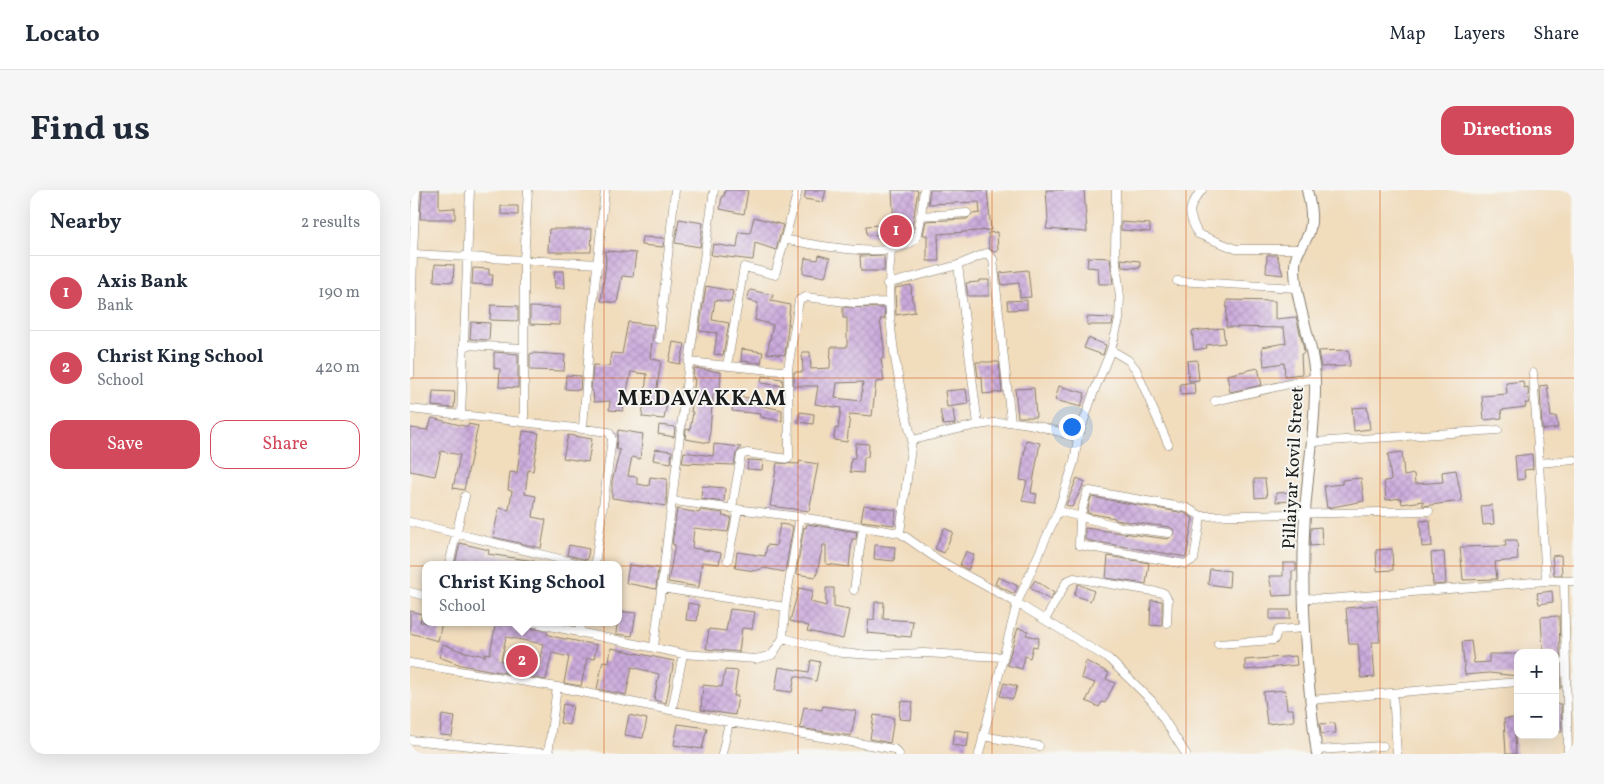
<!DOCTYPE html>
<meta charset="utf-8">
<style>
body{margin:0;font-family:Vollkorn,serif;background:#f6f6f7;color:#1f2937}
.controls{position:absolute;right:15px;bottom:15px;display:grid;overflow:hidden;border-radius:10px;box-shadow:0 5px 20px #0002}
.controls button{width:45px;height:45px;display:grid;place-items:center;padding:0;border:0;border-bottom:1px solid #e0e1e3;background:#fff;color:#1f2937;font:25px sans-serif}
.you{position:absolute;left:661px;top:236px;width:18px;height:18px;margin:-12px;border:4px solid #fff;border-radius:50%;background:#1a73e8;box-shadow:0 0 0 8px #1a73e833}
.badge{display:grid;place-items:center;width:32px;height:32px;border-radius:50%;background:#d1495b;color:#fff;font-size:16px;font-weight:700}
.pin{position:absolute;translate:-50% -50%;border:2px solid #fff;box-shadow:0 1px 5px #0006}
.popup{position:absolute;left:12px;top:371px;width:200px;height:65px;box-sizing:border-box;display:grid;place-content:center;border-radius:10px;background:#fff;filter:drop-shadow(0 1px 4px #0005);font-size:16px;white-space:nowrap;color:#747a83}
.popup b{font-size:19px;color:#1f2937}
.popup::after{content:'';position:absolute;left:50%;top:100%;margin-left:-10px;border:10px solid transparent;border-top-color:#fff}
.list{margin:0;padding:0;list-style:none}
h2{display:flex;justify-content:space-between;align-items:center;height:65px;margin:0;padding:0 20px;font-size:21px}
h2 small{font-size:16px;font-weight:400;color:#747a83}
.list li{display:grid;grid-template-columns:32px 1fr auto;gap:15px;align-items:center;box-sizing:border-box;height:75px;padding:0 20px;border-top:1px solid #e0e1e3}
.list b{display:block;font-size:19px;white-space:nowrap}
.list p{margin:0;font-size:16px;white-space:nowrap;color:#747a83}
.list em{font-size:16px;font-style:normal;color:#747a83}
.actions{display:flex;gap:10px;padding:15px 20px}
.actions a{flex:1;padding:11px 0;border:1px solid #d1495b;border-radius:15px;text-align:center;font-size:18px;color:#d1495b}
.actions .main{background:#d1495b;color:#fff}
.map{position:relative;flex:none;width:1164px;height:564px;overflow:hidden;border-radius:15px}
header{display:flex;align-items:center;gap:30px;box-sizing:border-box;height:70px;padding:0 25px;background:#fff;border-bottom:1px solid #e0e1e3}
header strong{font-size:24px}
nav{display:flex;gap:28px;margin-inline-start:auto;font-size:18px}
.intro{display:flex;align-items:center;justify-content:space-between;box-sizing:border-box;height:120px;padding:0 30px}
h1{margin:0;font-size:35px}
.button{padding:12px 22px;border-radius:15px;background:#d1495b;color:#fff;font-size:18px;font-weight:700}
main{display:flex;gap:30px;padding:0 30px}
aside{flex:1;background:#fff;border-radius:15px;box-shadow:0 5px 20px #0002}
.map>svg:first-child{display:block}
</style>
<header>
<strong>Locato</strong>
<nav><a>Map</a><a>Layers</a><a>Share</a></nav>
</header>
<div class="intro"><h1>Find us</h1><a class="button">Directions</a></div>
<main>
<aside>
<h2>Nearby<small>2 results</small></h2>
<ul class="list">
<li><span class="badge">1</span><div><b>Axis Bank</b><p>Bank</p></div><em>190 m</em></li>
<li><span class="badge">2</span><div><b>Christ King School</b><p>School</p></div><em>420 m</em></li>
</ul>
<div class="actions"><a class="main">Save</a><a>Share</a></div>
</aside>
<div class="map">
<svg width="1164" height="564" viewBox="0 0 1164 564">
<defs>
<pattern id="building-cross-hatch" width="8" height="8" patternUnits="userSpaceOnUse" patternTransform="scale(1.25)"><rect width="8" height="8" fill="#cbaadc"/><path d="M0 0l8 8M0 8l8-8" fill="none" stroke="#ae92bc"/></pattern>
</defs>
<rect width="100%" height="100%" fill="#f6f6f2"/>
<filter id="ink" filterUnits="userSpaceOnUse"><feTurbulence type="fractalNoise" baseFrequency=".02" numOctaves="2"/><feDisplacementMap in="SourceGraphic" scale="10" xChannelSelector="R" yChannelSelector="G"/><feConvolveMatrix kernelMatrix="1 2 1 2 8 2 1 2 1" color-interpolation-filters="sRGB"/></filter>
<filter id="wash" filterUnits="userSpaceOnUse"><feTurbulence type="fractalNoise" baseFrequency=".0096" numOctaves="4" result="noise"/><feDisplacementMap in="SourceGraphic" scale="20" xChannelSelector="R" yChannelSelector="G"/><feGaussianBlur stdDeviation="1.12" result="paint"/><feColorMatrix in="noise" values="0 0 0 0 0 0 0 0 0 0 0 0 0 0 0 0 0 1.4 0 .05"/><feComposite in="paint" operator="in"/></filter>
<g filter="url(#wash)">
<rect width="100%" height="100%" fill="#f1dcbc"/>
<g id="blocks">
<path fill="url(#building-cross-hatch)" fill-rule="evenodd" d="M12,0h17v19l16,-1v11h-35z
M315,0h23l-4,24 -24,-5 2,-13h2z
M396,0h20l-3,12 -19,-3z
M482,0h26l-7,45 -6,4 -15,-1v-4l-23,1 -1,-9 28,-2z
M520,0h57l4,40 -53,4 1,27h-12v-26h-4l3,-14 41,-2 5,-5 8,-1 -1,-11 -51,2z
M636,0h38l3,42 -41,-3 2,-10z
M91,16h17v9l-17,-1z
M344,27l29,8 -7,25 -21,-7 -2,17 -42,-5 2,-11 24,4 2,-16 11,1z
M269,29l24,4 -3,24 -25,-4z
M711,32l29,2v8l-29,-2z
M139,39h43l-1,23h-43z
M587,42l1,19 -4,1 -5,-4 -1,-15z
M232,47l22,1 -1,9 -22,-2z
M195,61l31,2 -3,24 -11,-1 -5,27 -16,-2 5,-38z
M409,65l11,3 -5,19 -22,-4 2,-15 13,2z
M474,65v16h-23l-1,-15z
M857,65h10l6,20 -17,-2z
M678,67l22,1 3,26h-14l-1,-16 -11,-1z
M711,69l19,2v7l-18,-1z
M25,74l19,1 -1,17 -19,-1z
M63,78l16,1v6h4l-1,10 -20,-1z
M618,80l3,27 -11,1 -1,-15 -17,2 -2,-12z
M144,81h10l1,17h-10z
M569,90h10v16h-21l-2,-13 13,-1z
M501,95l1,16h1l2,11 -19,3 -1,-27z
M296,96l27,5 -2,11 -16,-2 -3,20 17,3 -6,32 -9,-1 3,-21 -18,-2z
M340,100l23,5 -2,6 19,4 -5,50 -18,-2 6,-28 -18,-5 3,-17 -11,-3z
M617,110v9l-19,1 -1,-9z
M817,110l48,1v18l21,-2 7,28 1,8 -3,1 1,20 -17,2 -1,-13 -20,3 -2,-19 24,-4 -2,-15 -58,-1z
M81,115l27,1v15l-28,-1z
M120,117l30,1v17l-30,-1z
M433,117l41,1 1,11h-5l4,29v10h-3l3,23 -8,1 -4,34 -22,-2 -3,28 -13,-2 1,-12 3,1 3,-21 -26,-4 3,-18h-24v-14h9l-1,-20h8l1,17 19,-1 1,-21h16v-29h-4zM453,192l-2,19 -26,-3 2,-15z
M677,127l26,1v2l-1,5h-25z
M61,132l19,1 -1,17 -19,-1z
M218,132l26,3 -4,33 11,3 -6,40 12,2 -3,16 -22,-2 5,-43 -16,-2 -8,39 -14,-1 1,-9 -16,1 -1,-11h-2l2,-26 16,1 2,-13 11,1z
M813,138l2,15 -19,2 1,3 -13,2 -2,-19z
M678,148l18,7 -3,10 -19,-7z
M263,152l12,2 -5,20 -11,-2z
M332,159l21,3 -2,11 -20,-2z
M939,160l1,16 -29,1 -3,-16z
M84,162l24,2v34l-19,-1 1,-18 -6,-1z
M123,163l32,2 -1,16 -34,-1v-16z
M787,170l2,20 -10,1 -2,-20z
M566,172h23l3,30 -19,2 -1,-17h-4z
M284,178l27,4 -1,23 -7,-1 -4,49 -24,-4 1,-10 4,1 3,-18h-2l4,-33h-2z
M848,178l4,17 -32,7 -3,-17z
M156,185l15,1 -1,14 -15,-1z
M352,186l20,3 1,7 -22,-3z
M1113,191l1,7 4,-1 1,16h-4l1,4 -25,3 1,8 -18,2 -2,-24 25,-2 -1,-11z
M784,192l1,12 -14,1 -1,-11z
M1137,195l4,32 5,-1 2,12 -16,2 -2,-44z
M649,196l26,7 -4,14 -26,-7z
M624,198l2,29h-18l-3,-28z
M556,199l2,15 -21,3 -2,-16z
M23,201l22,1 -1,16 -22,-2z
M324,206l22,3 -1,5 27,6v11l-22,-4 1,-3 -29,-3z
M957,217l3,22 -16,2 -2,-23z
M543,219l2,15 -12,1 -3,-15z
M390,222l14,2 -1,10 -15,-2z
M22,228l36,9v-3l10,2 -14,64 -11,-2 7,-33 -19,-4 -6,25 -25,-5v-43l18,2z
M249,235l16,2 -1,10 -16,-3z
M208,240l25,4 -3,25 -8,-2 -4,19 9,1v7l12,2 1,-9 17,2 -1,27 -54,-8v-17l8,-31 -4,-1z
M113,241l16,2 -6,38 -5,-1 -3,24 11,2 -3,21 13,3 -5,28 -48,-11 6,-29 10,2 3,-19 -4,-1 2,-18 7,1z
M158,245l24,4 -4,23 -25,-4z
M616,250l14,3 -9,50 6,1 -2,9 -13,-2 5,-20 -7,-1z
M446,253l13,1 -1,13h-4l-1,16 -13,-1 1,-14h4z
M304,254l27,3 -5,7 -2,11 -52,-2 2,-11 29,4z
M245,259l17,2 -1,12 -18,-3z
M992,262l2,24 10,-2 1,10 28,-2 -1,-10 14,-2 6,31 -39,5v-5l-21,3 -1,-6 -15,2 -2,-19 7,-1 -3,-26z
M1122,264l1,15 -9,1 1,9 -8,1 -2,-24z
M338,270l15,1 -1,9 -15,-1z
M390,271l18,3 -9,47 -39,-5 7,-43 22,1z
M667,288l8,4 -13,25 -6,-2z
M951,288l3,23 -37,7 -3,-22 18,-2v-4z
M844,289h11l2,18 -12,1z
M292,296l23,2 -1,14 -23,-3z
M883,302v9l-17,1v-9z
M681,307l94,16 8,5 -7,39 -101,-17v-12l83,11 6,-5v-4l-4,-3 -48,-6 -7,-1v-2l-28,-5z
M454,315l32,5 -2,15 -33,-4z
M1082,315l2,19 -11,1 -2,-19z
M267,319l22,4 1,-3 23,3 -1,3 9,1 -3,15 -34,-4 -2,20 29,5 -2,11 -17,-2 -3,25 -31,-5 7,-37 -3,-1z
M1020,330l2,26 -10,1 -2,-26z
M370,334l13,2 -8,46 -21,-4 -9,3 -20,-3 2,-16 28,4 2,-11 9,1z
M397,334l50,8 -1,7h-4l-3,28 -23,-3v-19h-3l-7,32 -20,-3 8,-47 2,1z
M911,337l1,18 -12,1 1,-18z
M534,338l9,4 -9,21 -9,-4z
M1095,350h12l1,20 -23,2 2,17 -34,1 -3,-33 46,-1z
M50,353l29,7 -1,4 46,7v4l-79,-1z
M159,355l20,4 -2,11 -20,-5z
M465,355l20,2 -1,14 -20,-2z
M982,359l1,21 -16,1 -1,-21z
M556,361l8,4 -6,15 -8,-5z
M1034,362l2,32 -13,1 -2,-32z
M1151,365l1,20h-8l-2,-19z
M698,366l41,7 -3,21 -40,-6z
M873,373h13v8h-4v24l-19,1 -4,-20h14z
M219,375l29,3 -2,21 -30,-6z
M800,379l20,2 -1,16 -21,-3z
M588,387l20,9 -4,8 -19,-10z
M625,390l19,13 -4,7 -20,-12z
M668,394l16,7 -4,10 -16,-6z
M389,398l14,3 -3,11 16,4v-18h8v19l15,3 -6,29 -36,-8 2,-5 -19,-5z
M1142,401l1,11 -14,2 -2,-11z
M741,410l11,1v25l-12,-1z
M465,412h9l-1,17 30,2 -2,16 -44,-4 2,-14 5,1z
M278,413l11,2 -2,16 -11,-1z
M967,415l3,37h-8l3,35 -14,1 -3,-34h-9l-3,-36z
M320,419l25,3 -3,17 -10,-1 -3,24 -33,-3 3,-20 17,2z
M860,420h20v9h-20z
M0,421l12,3 -2,8h22l-4,19 -28,-8z
M208,421l18,2 -4,23 -16,-2z
M1149,426l2,72h-6v-35h-12l-2,-36z
M86,432l51,9v3l8,3 42,8 -3,14 -7,-1 -6,28 -17,-3 5,-26 -17,-4 -6,27 -85,-15 -22,-8 4,-13 18,7 24,5v-3l5,1zM96,447l37,7 -5,25 -37,-8z
M608,438l10,3 -2,4 13,3 -2,9 -4,-1 -3,12 -5,-2 -3,13 -15,-4z
M1061,451l3,22 15,-1v-8h29v22l-29,-3 -24,2 -3,-33z
M201,458l63,13 -8,42 -12,-3 5,-26 -27,-7 -6,28 -29,-6 6,-28 6,1z
M886,466l1,9 -52,5v-10z
M401,470l9,2 -4,19 -21,-5 -3,16 -17,-2 4,-23 30,5z
M676,471l23,12 -3,6 9,4 -10,20 -3,-1 -3,5 -13,-6 9,-18 -14,-5z
M315,480l13,1 -4,25h4l-3,19 -34,-5 2,-25 19,2z
M594,493l13,3 -4,13 -13,-3z
M875,500l2,19h6l1,12 -27,3 -4,-32z
M491,511l12,1 -2,18 -12,-1z
M153,514l10,2 -4,19 -9,-2z
M1145,514h6l1,28h-7z
M413,516l33,5 -5,25 -51,-8 4,-21 18,3z
M32,525l13,2 -3,19 -12,-1z
M219,525l18,4 -4,19 -18,-3z
M464,525l20,3 -4,25 -20,-4z
M1104,528l2,36h-10l-2,-35z
M925,533l1,10 -15,1 -1,-10z
M268,534l29,4 -5,21 -28,-4z
M545,540l14,2 -2,15 -15,-2z"/>
</g>
</g>
<g filter="url(#ink)">
<use href="#blocks" fill-opacity="0" stroke="#867c6c" stroke-width="1"/>
<g fill="none" stroke-linecap="round" stroke-linejoin="round">
<defs>
<path id="minor" d="M6,0l-3,64 186,10
M792,0c-16,19 -14,23 -4,44l38,15h63
M510,26l47,-3
M377,50c27,4 109,22 128,-1 6,-7 7,-38 9,-49
M481,61c-7,65 6,126 21,189
M0,64h3l-3,121
M548,75l20,160
M767,91l119,7
M477,94l71,-19 29,-12 6,6 18,163
M249,149l16,-149
M54,155l60,3
M701,160l17,10 8,9 32,75
M279,172l92,9 7,-2 11,-69 7,-3 48,6 34,-1
M317,176l17,-99 31,8 23,-85
M1123,183l6,90
M805,211l100,-23
M0,219l199,23 3,7 -17,126
M51,226l9,-226
M114,231v-160l4,-71
M173,237l7,-93 15,-144
M904,252l184,-12
M263,311l127,16 100,16 40,28 77,42 92,56 43,42 34,53
M322,318l9,-53 6,-2 41,6 1,-2 -1,-88
M648,321l63,16 48,6
M791,326l-14,-8 -97,-17 -3,1 -7,25 -1,28 106,19 9,-5 7,-43 228,-5
M0,332l174,43
M490,343l12,-93c32,-7 66,-18 99,-18 23,1 46,9 67,16
M318,370l10,-51
M39,375l16,-69
M1136,391l-7,-118 35,-3
M1154,391l4,173
M251,398l124,19
M444,400l9,-63
M0,402l16,4
M894,408l23,1 219,-18h28
M635,430l22,-39 7,-3 90,15 4,7 -1,23
M121,432l152,32 73,5 16,-4 11,-17 2,-31 15,-90
M169,443l2,-11
M373,448l59,15 32,2 49,-2 80,4
M808,454l56,-4 4,-10 27,-2
M244,457l35,-285 25,-172
M0,473l147,24 -9,67
M147,497l172,35 165,27 5,5
M983,503l4,61
M900,510l208,-18
M262,520l11,-56
M573,546l56,10
M0,550l141,14
M907,560l66,-4
M312,564l7,-32
M569,564l38,-151 41,-92 16,-49 4,-24 15,-44 18,-44 8,-30 1,-23 -5,-44 1,-63"/>
<path id="tertiary" d="M897,0c3,13 7,31 1,45 -6,13 -14,19 -13,34 1,38 19,74 20,111 1,45 -7,88 -10,132 -5,81 1,162 12,242"/>
</defs>
<use href="#minor" stroke="#867c6c" stroke-width="9"/>
<use href="#tertiary" stroke="#867c6c" stroke-width="12"/>
<use href="#minor" stroke="#fff" stroke-width="8"/>
<use href="#tertiary" stroke="#fff" stroke-width="10"/>
</g>
</g>
<path fill="none" stroke="#d4530e" stroke-width="1" stroke-opacity="0.55" d="M194,0v564M388,0v564M582,0v564M776,0v564M970,0v564M0,188h1164M0,376h1164"/>
<g text-anchor="middle" dominant-baseline="central" stroke-width="4" stroke-linejoin="round" paint-order="stroke">
<g font-size="18" fill="#1c1c1c" stroke="#f6f6f2">
<text transform="translate(884 278) rotate(-87)">Pillaiyar Kovil Street</text>
</g>
<g font-size="22" font-weight="bold" letter-spacing="1" fill="#1c1c1c" stroke="#f6f6f2">
<text x="292" y="209">MEDAVAKKAM</text>
</g>
</g>
</svg>
<div class="controls">
<button>+</button>
<button>−</button>
</div>
<div class="you"></div>
<div class="pin badge" style="left:486px;top:41px">1</div>
<div class="pin badge" style="left:112px;top:471px">2</div>
<div class="popup"><b>Christ King School</b>School</div>
</div>
</main>
